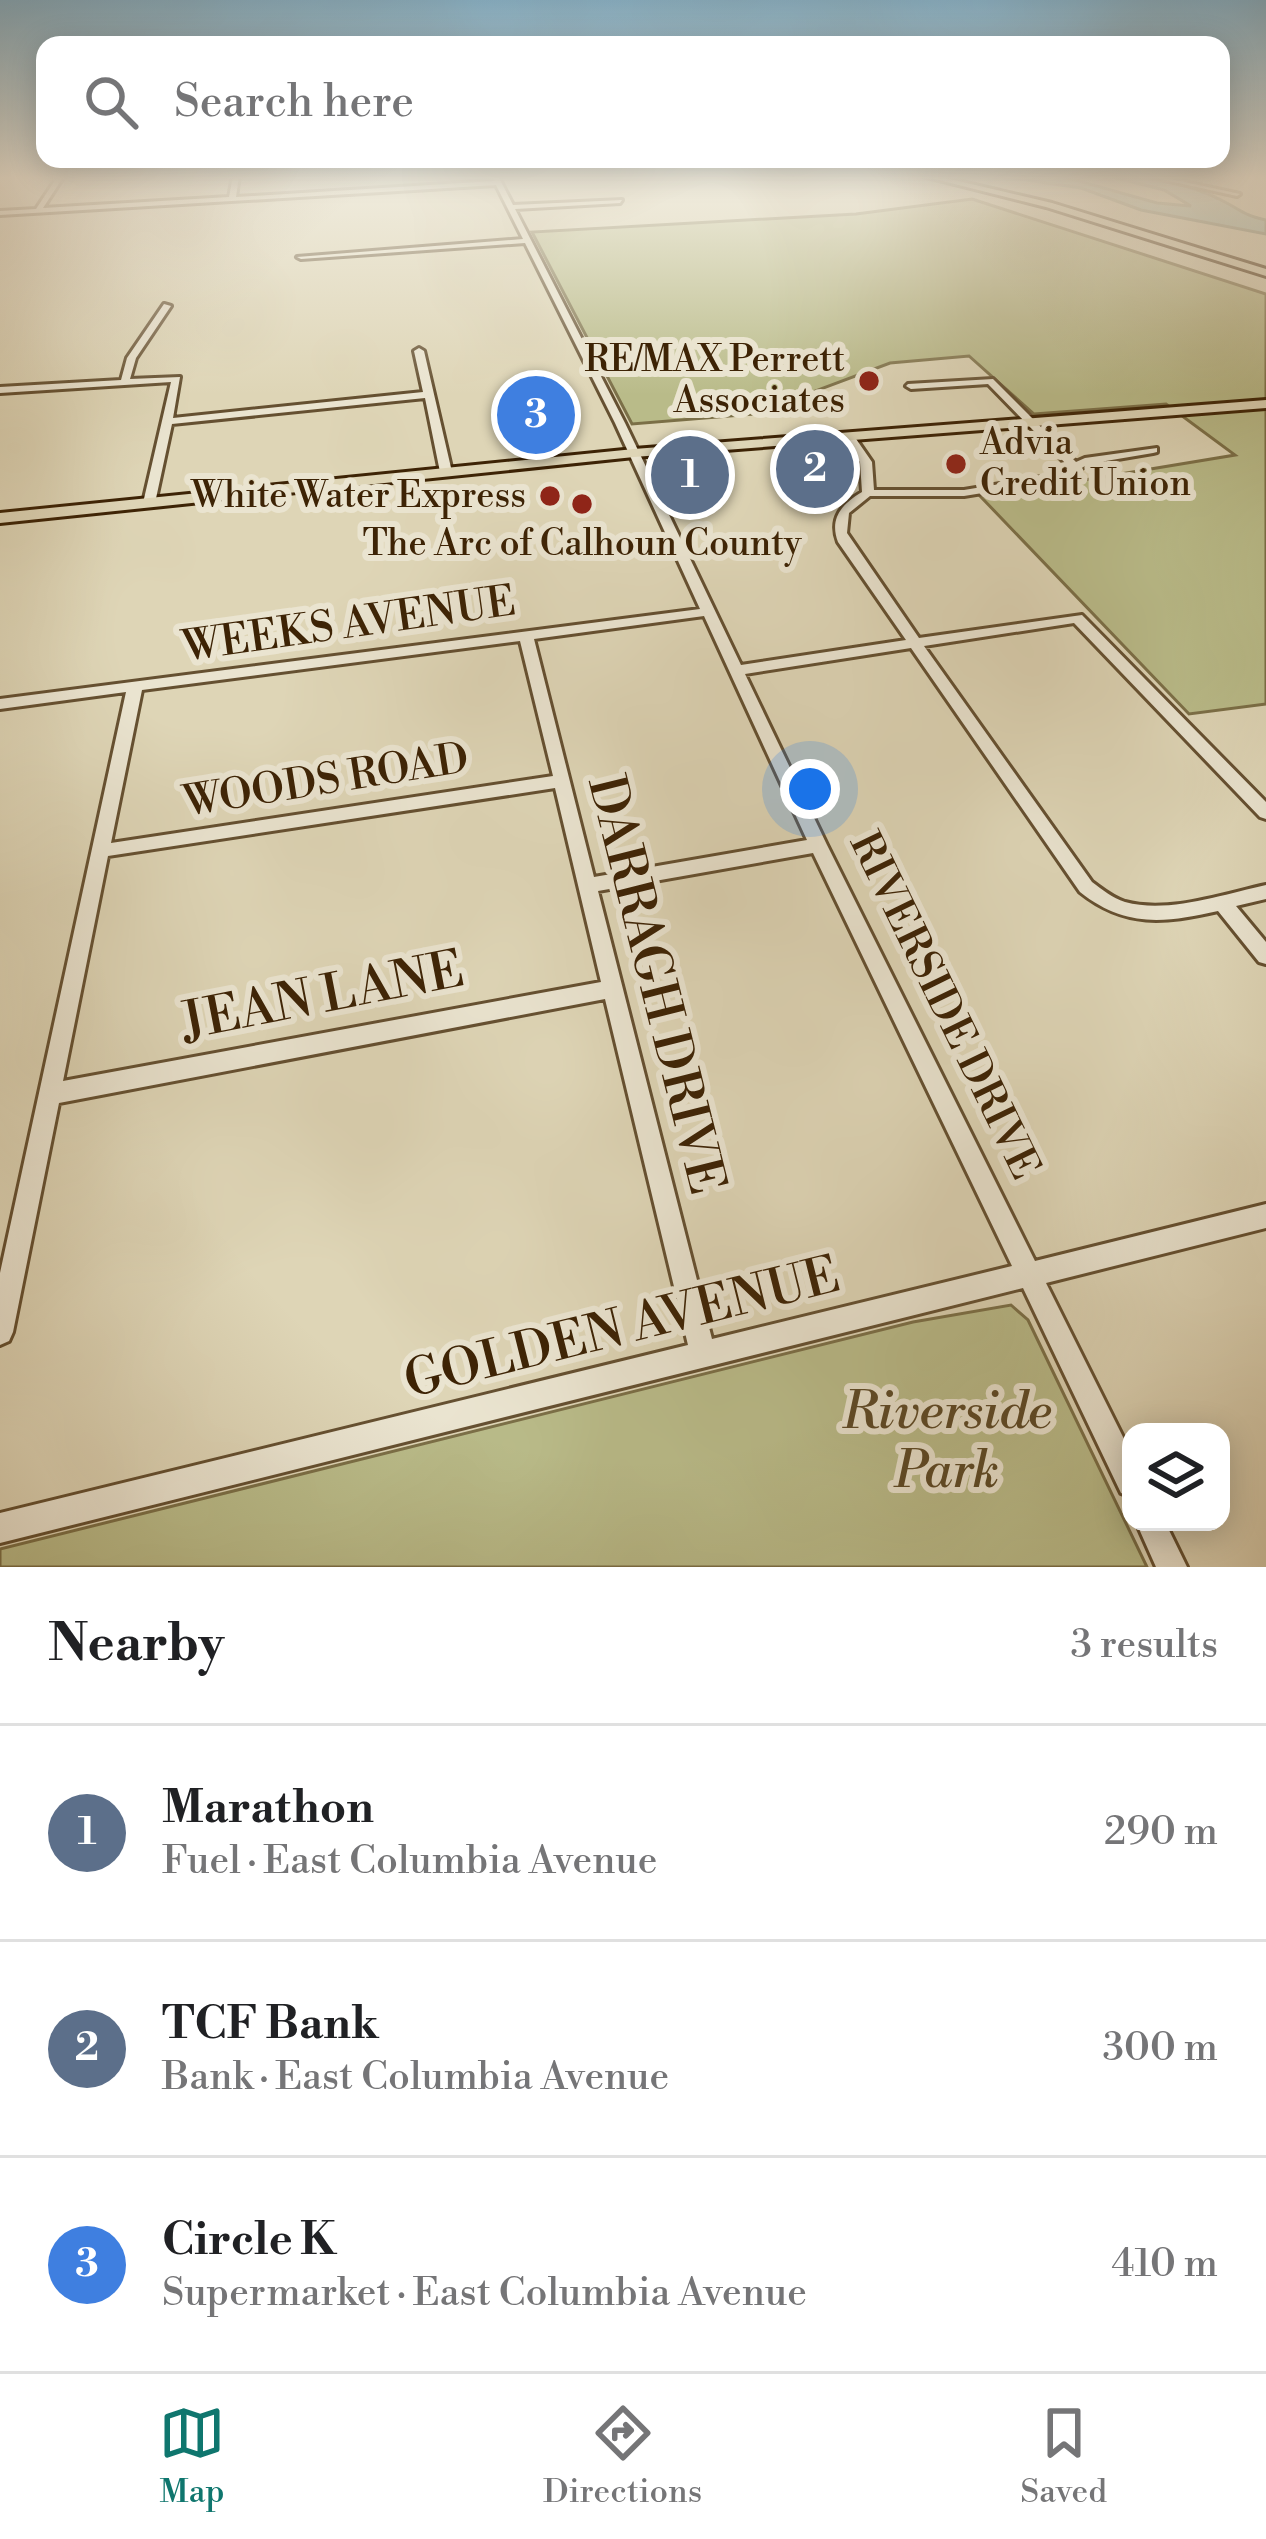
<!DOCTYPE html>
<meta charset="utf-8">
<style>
body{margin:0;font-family:"Libre Bodoni",serif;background:#f6f6f6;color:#202124}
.controls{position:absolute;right:36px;bottom:36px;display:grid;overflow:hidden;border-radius:24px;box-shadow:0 6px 30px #0003}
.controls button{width:108px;height:108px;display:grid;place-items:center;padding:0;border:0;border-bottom:3px solid #e0e0e0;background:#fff;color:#202124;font:60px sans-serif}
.you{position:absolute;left:810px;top:789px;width:42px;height:42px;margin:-30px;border:9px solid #fff;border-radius:50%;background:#1a73e8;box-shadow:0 0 0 18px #1a73e833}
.badge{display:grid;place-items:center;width:78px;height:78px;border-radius:50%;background:#0f766e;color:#fff;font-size:39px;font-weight:700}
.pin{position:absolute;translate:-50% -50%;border:6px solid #fff;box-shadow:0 3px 12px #0006}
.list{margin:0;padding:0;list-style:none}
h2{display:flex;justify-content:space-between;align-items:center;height:156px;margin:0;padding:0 48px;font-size:51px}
h2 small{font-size:39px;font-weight:400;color:#757577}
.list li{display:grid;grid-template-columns:78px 1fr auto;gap:36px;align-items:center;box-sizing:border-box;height:216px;padding:0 48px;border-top:3px solid #e0e0e0}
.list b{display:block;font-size:45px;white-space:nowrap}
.list p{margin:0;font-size:39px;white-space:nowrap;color:#757577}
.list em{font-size:39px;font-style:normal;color:#757577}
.icon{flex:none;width:66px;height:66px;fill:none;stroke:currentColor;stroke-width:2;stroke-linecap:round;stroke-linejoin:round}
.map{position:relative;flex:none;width:1266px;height:1567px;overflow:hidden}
.search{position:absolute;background:#fff;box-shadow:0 6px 30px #0003;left:36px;right:36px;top:36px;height:132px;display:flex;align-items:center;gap:30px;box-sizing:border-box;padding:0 42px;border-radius:24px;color:#757577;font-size:45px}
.sheet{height:804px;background:#fff}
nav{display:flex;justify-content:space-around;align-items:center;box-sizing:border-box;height:168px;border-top:3px solid #e0e0e0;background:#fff;font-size:33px;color:#757577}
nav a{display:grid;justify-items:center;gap:6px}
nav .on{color:#0f766e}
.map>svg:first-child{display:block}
</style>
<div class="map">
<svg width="1266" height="1567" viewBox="0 0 1266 1567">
<rect width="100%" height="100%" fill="#ded5b6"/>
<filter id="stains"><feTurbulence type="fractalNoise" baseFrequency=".00167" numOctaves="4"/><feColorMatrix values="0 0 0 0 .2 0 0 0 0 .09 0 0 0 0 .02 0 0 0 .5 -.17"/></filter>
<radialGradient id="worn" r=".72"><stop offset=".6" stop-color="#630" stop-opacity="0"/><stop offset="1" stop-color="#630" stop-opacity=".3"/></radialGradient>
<path fill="#b9bb89" stroke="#7b6f47" stroke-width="3" d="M972,199l294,95v410l-77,10 -208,-217 254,-42 -69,-51 -132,10 -65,-58 -79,7 -136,51 -122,10 -100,-192 324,-18z
M1011,1305l17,15 119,247h-1147v-18l913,-227z"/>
<path fill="#93b9ae" stroke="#717d6a" stroke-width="3" d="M999,176h62l96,27 34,3 -27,-16 -56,-14c38,0 81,7 115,25 18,9 20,14 43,19v14l-125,-24 -60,-22z"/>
<path fill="#cb8e6a" stroke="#3d2305" stroke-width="3" d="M554,408l11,32 -41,4 -9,-32z"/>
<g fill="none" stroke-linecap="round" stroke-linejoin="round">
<defs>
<path id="minor" d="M58,176h6l-21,32 186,-11 4,-21h6l-3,21 258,-16 -2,-5h6l15,29 109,-5 -2,3 -105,6 110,214 116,242 165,-25 -68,-98c-9,-24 4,-38 24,-50l-2,-30 -15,-24 1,-2h8l18,26 2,28h90l96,-16 9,-7 -81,-83 -77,5 -5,-3 2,-2 85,-5 83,83 9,-4 72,-10v4l-4,1 -65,11 -25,16 -99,16h-94l-21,17 -2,20 72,105 163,-23 184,187v17l-6,-2 -186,-194 -150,23 168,236c11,8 20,16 33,20 43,12 99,-8 141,-17v14l-30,7 30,36v22l-7,-2 -41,-51c-53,12 -93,17 -138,-19l-169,-244 -166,26 82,171 208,416 231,-57v24l-220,55 85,170v44l-10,-4 -98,-205 -1023,255v-30l688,-168 -83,-346 -546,104 -46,229 -4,9 -9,4v-72l126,-581 -126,17v-10l700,-90 -85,-186 -90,-180 -224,16 -4,-2 226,-18 -27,-54 -496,30v-4l36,-2zM704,616l103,224 -213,37 -60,-238zM520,641l33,135 -442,67 31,-153zM555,788l46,194 -538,99 45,-225zM813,853l199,413 -300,73 -114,-448z
M1147,176h10l83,18 -3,2z
M164,304l7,2 -35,52 -6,21 50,-2 -7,41 250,-26 -9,-41 5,-3 5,3 28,121 -6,3 -6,-3 -15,-74 -253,26 -17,79 -6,4 -6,-4 28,-121 -171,11v-6l121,-7 6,-22z
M1136,1522h29l22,45h-31z"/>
<path id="major" d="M1266,400v8l-632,49 -634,66v-10l634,-64z"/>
<path id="highway" d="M923,176h14l115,27 214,66v7l-220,-69z"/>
</defs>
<use href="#minor" stroke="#655031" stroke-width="6"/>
<use href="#major" stroke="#3d2305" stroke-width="6"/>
<use href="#highway" stroke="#3d2305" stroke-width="6"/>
<use href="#minor" fill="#eae4d0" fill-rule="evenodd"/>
<use href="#major" fill="#ded5b6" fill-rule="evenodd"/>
<use href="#highway" fill="#ded5b6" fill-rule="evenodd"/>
</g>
<linearGradient id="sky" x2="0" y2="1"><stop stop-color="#86b6d1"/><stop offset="0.45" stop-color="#f0ecde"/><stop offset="1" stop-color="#f0ecde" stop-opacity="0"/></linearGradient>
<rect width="1266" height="395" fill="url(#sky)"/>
<g fill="#8f2418" stroke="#eae4d0" stroke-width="4.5">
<circle cx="869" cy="381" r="12"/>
<circle cx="956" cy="464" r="12"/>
<circle cx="550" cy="496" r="12"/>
<circle cx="582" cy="504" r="12"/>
</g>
<g text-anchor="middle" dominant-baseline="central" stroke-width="12" stroke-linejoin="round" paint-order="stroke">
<g font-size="36" fill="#3d2305" stroke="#eae4d0" text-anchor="end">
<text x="845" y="360">RE/MAX Perrett<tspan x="845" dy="41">Associates</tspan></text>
<text x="980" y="443" text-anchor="start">Advia<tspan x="980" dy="41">Credit Union</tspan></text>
<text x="526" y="496">White Water Express</text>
<text x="582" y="544" text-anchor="middle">The Arc of Calhoun County</text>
</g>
<g font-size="42" fill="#3d2305" stroke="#eae4d0">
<text transform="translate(349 625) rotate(-8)">WEEKS AVENUE</text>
<text transform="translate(326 781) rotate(-9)">WOODS ROAD</text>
<text transform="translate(944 1006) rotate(64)">RIVERSIDE DRIVE</text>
</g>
<g font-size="51" fill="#3d2305" stroke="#eae4d0">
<text transform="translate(655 985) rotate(76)">DARRAGH DRIVE</text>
<text transform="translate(323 997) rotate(-11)">JEAN LANE</text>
<text transform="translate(622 1329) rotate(-14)">GOLDEN AVENUE</text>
</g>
<g font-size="51" font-style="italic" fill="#5c4926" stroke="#eae4d0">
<text x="947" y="1413">Riverside<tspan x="947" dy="59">Park</tspan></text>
</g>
</g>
<rect width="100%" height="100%" filter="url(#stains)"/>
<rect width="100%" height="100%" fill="url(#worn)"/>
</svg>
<div class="controls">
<button><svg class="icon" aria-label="layers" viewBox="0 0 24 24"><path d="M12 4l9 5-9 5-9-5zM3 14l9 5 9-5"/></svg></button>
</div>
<div class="you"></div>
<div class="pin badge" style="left:690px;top:475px;background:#5c6f8a">1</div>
<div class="pin badge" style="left:815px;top:469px;background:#5c6f8a">2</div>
<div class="pin badge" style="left:536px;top:415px;background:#3f7fe0">3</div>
<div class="search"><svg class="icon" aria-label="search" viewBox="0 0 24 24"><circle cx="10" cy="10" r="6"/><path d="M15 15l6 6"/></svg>Search here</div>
</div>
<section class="sheet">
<h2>Nearby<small>3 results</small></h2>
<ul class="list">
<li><span class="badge" style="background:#5c6f8a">1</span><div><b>Marathon</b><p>Fuel · East Columbia Avenue</p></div><em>290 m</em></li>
<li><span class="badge" style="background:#5c6f8a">2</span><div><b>TCF Bank</b><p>Bank · East Columbia Avenue</p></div><em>300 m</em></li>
<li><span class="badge" style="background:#3f7fe0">3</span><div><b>Circle K</b><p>Supermarket · East Columbia Avenue</p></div><em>410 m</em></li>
</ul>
</section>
<nav>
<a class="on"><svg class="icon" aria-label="map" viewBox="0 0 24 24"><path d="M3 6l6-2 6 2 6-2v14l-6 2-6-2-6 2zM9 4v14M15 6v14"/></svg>Map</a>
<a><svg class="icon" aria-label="directions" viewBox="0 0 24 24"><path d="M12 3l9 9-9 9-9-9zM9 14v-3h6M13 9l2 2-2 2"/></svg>Directions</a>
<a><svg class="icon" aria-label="saved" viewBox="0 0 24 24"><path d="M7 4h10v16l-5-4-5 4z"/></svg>Saved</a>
</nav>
